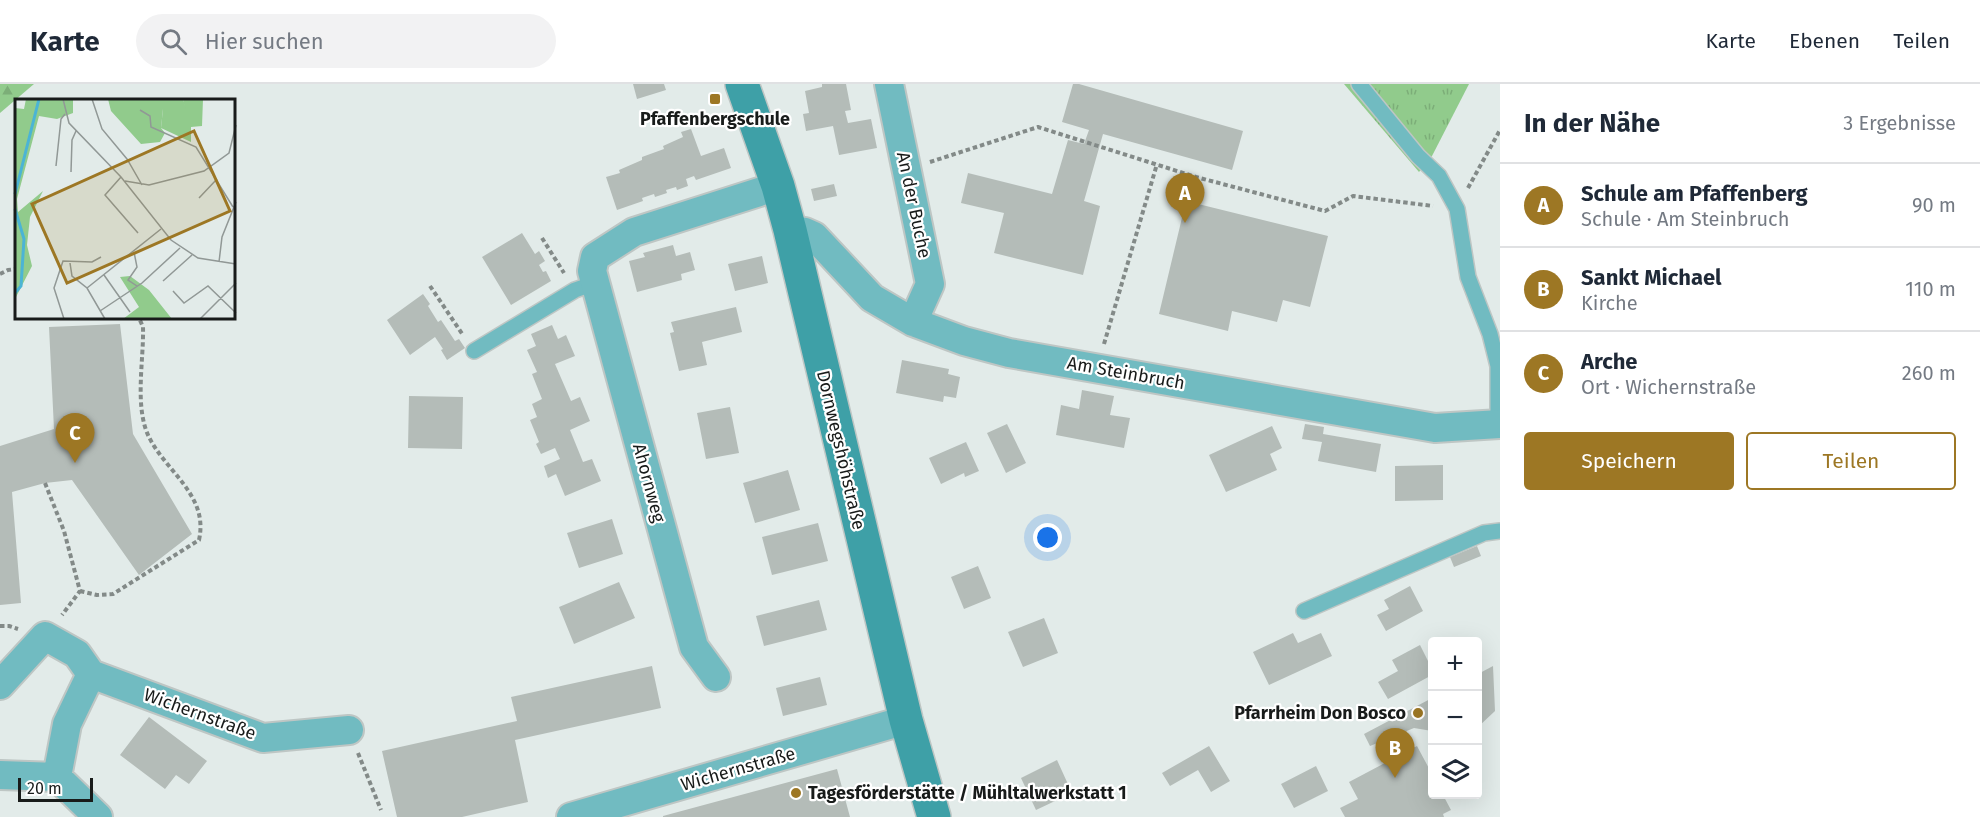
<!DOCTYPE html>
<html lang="de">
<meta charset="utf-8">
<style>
body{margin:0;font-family:"Fira Sans",sans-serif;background:#f2f2f3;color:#1f2937}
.controls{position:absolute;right:18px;bottom:18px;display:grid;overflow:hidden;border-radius:6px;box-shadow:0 6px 24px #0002}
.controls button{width:54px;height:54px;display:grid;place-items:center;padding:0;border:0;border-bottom:2px solid #e0e1e3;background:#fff;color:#1f2937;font:30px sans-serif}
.scale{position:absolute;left:18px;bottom:15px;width:75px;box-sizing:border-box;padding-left:6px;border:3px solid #181b1a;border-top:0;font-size:16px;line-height:21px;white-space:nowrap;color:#181b1a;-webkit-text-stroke:4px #fff;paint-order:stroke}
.you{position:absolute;left:1048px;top:454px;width:21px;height:21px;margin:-15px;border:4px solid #fff;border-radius:50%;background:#1a73e8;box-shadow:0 0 0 9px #1a73e833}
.badge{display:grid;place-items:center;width:39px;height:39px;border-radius:50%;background:#9d7724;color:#fff;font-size:20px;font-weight:700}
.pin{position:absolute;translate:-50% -50px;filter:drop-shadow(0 2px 3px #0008)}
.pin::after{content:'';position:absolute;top:32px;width:21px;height:18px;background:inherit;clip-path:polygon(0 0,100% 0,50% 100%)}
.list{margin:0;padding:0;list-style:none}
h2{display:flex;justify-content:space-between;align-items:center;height:78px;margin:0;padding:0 24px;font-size:26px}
h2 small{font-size:20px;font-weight:400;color:#747a83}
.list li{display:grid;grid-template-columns:39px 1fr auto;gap:18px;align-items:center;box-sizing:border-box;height:84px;padding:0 24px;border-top:2px solid #e0e1e3}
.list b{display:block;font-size:22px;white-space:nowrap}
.list p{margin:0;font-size:20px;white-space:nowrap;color:#747a83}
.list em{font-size:20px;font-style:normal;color:#747a83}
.actions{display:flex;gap:12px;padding:18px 24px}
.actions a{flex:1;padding:14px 0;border:2px solid #9d7724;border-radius:6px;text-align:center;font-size:21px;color:#9d7724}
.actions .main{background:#9d7724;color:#fff}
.icon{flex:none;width:33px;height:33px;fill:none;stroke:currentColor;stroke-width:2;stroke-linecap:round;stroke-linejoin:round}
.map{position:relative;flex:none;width:1500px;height:733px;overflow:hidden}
header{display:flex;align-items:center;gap:36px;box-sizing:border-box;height:84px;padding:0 30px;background:#fff;border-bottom:2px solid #e0e1e3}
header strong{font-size:28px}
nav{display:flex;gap:33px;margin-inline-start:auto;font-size:21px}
.search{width:420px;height:54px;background:#f2f2f3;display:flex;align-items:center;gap:15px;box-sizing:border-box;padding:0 21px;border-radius:33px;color:#747a83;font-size:22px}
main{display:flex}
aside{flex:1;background:#fff}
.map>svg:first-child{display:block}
</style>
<header>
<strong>Karte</strong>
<div class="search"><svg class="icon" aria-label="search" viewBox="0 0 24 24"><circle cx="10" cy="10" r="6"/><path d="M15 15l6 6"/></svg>Hier suchen</div>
<nav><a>Karte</a><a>Ebenen</a><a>Teilen</a></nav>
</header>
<main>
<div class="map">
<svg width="1500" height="733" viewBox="0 0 1500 733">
<defs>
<pattern id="grass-tufts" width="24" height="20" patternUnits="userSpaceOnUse" patternTransform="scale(1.5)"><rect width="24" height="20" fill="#91cb8c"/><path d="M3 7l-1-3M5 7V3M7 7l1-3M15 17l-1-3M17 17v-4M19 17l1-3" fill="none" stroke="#7cae78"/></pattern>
<pattern id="forest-firs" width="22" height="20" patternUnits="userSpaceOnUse" patternTransform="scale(1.5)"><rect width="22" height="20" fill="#91cb8c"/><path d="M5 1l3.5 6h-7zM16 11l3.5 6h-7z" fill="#7cae78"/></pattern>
</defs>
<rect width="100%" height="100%" fill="#e2ebe9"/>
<path fill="url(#grass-tufts)" d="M1344,0h125l-37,72 -13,16z"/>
<path fill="url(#forest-firs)" d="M0,0h34l-34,29z"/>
<path fill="#b4bcb8" d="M633,0h31l2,6 -29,9z
M822,0h24l5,26 -6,1 3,12 23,-4 6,29 -38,7 -6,-29 -27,5 -3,-17 6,-1 -4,-22 17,-4z
M1073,0h6l164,47 -11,39 -129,-36 -19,67 16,5 -17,69 -89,-22 10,-40 -43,-10 7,-30 84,21 16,-54 16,4 5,-14 -27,-8z
M691,45l10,27 23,-8 7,20 -35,12 -2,-4 -8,3 2,7 -11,4 -1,-3 -10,3 1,3 -12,4 -1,-3 -12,4 1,3 -26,9 -11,-33 14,-4 -1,-3 23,-10v-3l22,-8 -1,-3 20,-9 -2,-5z
M834,100l3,12 -23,5 -3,-12z
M1186,117l142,35 -18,71 -27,-7 -6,22 -45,-11 -4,20 -69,-17z
M522,149l13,21 4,-3 6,10 -6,4 4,7 3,-1 5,10 -40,24 -29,-48z
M673,161l3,11 14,-4 5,18 -14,4 1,6 -45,12 -8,-31 16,-4 -2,-4z
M762,172l6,27 -33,8 -7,-27z
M423,210l7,10 -2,2 10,16 3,-2 14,21 4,-2 6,9 -18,12 -6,-10 2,-1 -8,-12 -25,18 -23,-35z
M736,223l6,25 -40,10 5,23 -28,6 -9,-38 4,-1 -3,-10z
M120,240l13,110 59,100 -53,41 -67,-95 -27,3 -33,9 9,111 -21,2v-159l54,-17 -5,-102z
M552,241l6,14 8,-4 9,21 -20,8 16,37 9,-4 10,24 -20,9 13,32 9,-3 9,22 -36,15 -9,-22 -8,4 -4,-12 16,-7 -5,-11 -14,6 -5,-10 3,-2 -9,-22 7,-3 -5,-13 10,-5 -10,-25 5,-2 -10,-22 9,-4 -5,-12z
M902,276l47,9 -1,5 12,3 -4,21 -12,-2 -1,6 -47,-9z
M1082,306l32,6 -4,19 20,3 -6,30 -68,-13 5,-30 18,4z
M409,312l54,1 -1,52 -54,-1z
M730,323l9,46 -33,6 -9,-46z
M1007,340l19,39 -20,10 -19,-40z
M1305,340l19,3 -1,7 58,10 -5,28 -58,-11 4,-19 -20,-3z
M1272,342l10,22 -12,6 7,16 -51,22 -17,-37z
M966,358l13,29 -14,6 -1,-4 -23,11 -12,-26z
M1443,381v35l-48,1v-35z
M788,386l12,40 -45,13 -12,-40z
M612,435l11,35 -44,14 -12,-35z
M818,439l10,38 -56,14 -10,-38z
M1477,462l4,10 -27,11 -4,-10z
M978,482l13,32 -27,11 -13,-32z
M619,498l16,36 -61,26 -15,-37z
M1410,502l13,25 -37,20 -9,-16 12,-6 -5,-9z
M819,516l8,30 -63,16 -8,-30z
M1044,534l14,35 -35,14 -15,-35z
M1293,549l5,10 23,-10 11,23 -63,29 -16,-33z
M1420,561l12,24v6l-44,24 -10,-17 20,-11 -6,-11z
M652,582l9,42 -146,32 13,62 -66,15h-65l-15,-66 135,-30 -6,-24z
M1493,582l2,45 -17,16v-53z
M820,593l7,28 -44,11 -7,-28z
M1432,614v33l-18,-3 -44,18 -6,-12z
M149,633l58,44 -18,23 -13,-9 -11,14 -45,-34z
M1209,662l21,35 -19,11 -13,-22 -28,16 -8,-13z
M1417,662l15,28v21h11l8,15 -8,4 1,3h-99l-5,-9 18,-9 -9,-17z
M1057,676l15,33 -36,17 -15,-32z
M1316,682l12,25 -34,17 -13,-24z
M837,685l13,48h-187v-1z"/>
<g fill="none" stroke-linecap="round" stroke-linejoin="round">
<defs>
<path id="lane" d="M1359,0l59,72 21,20 18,33 11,68 22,57 8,32v58
M474,267l101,-61 20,-7
M1304,527l180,-78 16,-2"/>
<path id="street" d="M889,0l41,200 -17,38
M790,146l15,2 9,4 58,62 41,24 51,19 45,12 426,75 65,-4
M91,590l-24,50 -10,53 41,40
M716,593l-22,-30 -102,-376 3,-14 39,-25 144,-46
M0,601l45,-49 32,18 14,20 172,64 86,-8
M0,691l57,2
M571,733l335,-97"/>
<path id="secondary" d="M742,0l36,102 12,44 116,490 28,97"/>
</defs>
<use href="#lane" stroke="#bec6c4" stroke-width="18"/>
<use href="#street" stroke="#bec6c4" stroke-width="32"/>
<use href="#secondary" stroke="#bec6c4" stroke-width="36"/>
<path stroke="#838a88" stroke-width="4" stroke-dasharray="4.5 3" stroke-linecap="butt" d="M930,78l108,-35 158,50 129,34 28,-15 80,10
M1468,104l32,-58
M542,154l22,35
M0,190l8,-4 8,-1
M430,202l33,49
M1104,260l53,-180
M45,399l19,48 16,60 -18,24
M80,507l17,4 16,-1 86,-54c10,-45 -33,-68 -50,-103 -15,-30 -5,-77 -6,-110l-4,-9
M0,542h9l9,3
M358,669l23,57"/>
<use href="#lane" stroke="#71bbc1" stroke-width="15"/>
<use href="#street" stroke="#71bbc1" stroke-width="28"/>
<use href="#secondary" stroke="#3ea0a7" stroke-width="33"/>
</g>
<g fill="#9d7724" stroke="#fff" stroke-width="2">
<rect x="709" y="9" width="12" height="12" rx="3"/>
<circle cx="1418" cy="629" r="6"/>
<circle cx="796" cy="709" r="6"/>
</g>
<g text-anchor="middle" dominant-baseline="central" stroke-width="4.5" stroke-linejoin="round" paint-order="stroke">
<g font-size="18" font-weight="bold" fill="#181b1a" stroke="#fff">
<text x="715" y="35">Pfaffenbergschule</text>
<text x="1406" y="629" text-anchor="end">Pfarrheim Don Bosco</text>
<text x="808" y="709" text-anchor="start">Tagesförderstätte / Mühltalwerkstatt 1</text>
</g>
<g font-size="18" fill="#181b1a" stroke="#fff">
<text transform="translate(914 121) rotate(78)">An der Buche</text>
<text transform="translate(1126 289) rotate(10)">Am Steinbruch</text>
<text transform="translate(841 366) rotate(77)">Dornwegshöhstraße</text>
<text transform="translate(649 399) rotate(75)">Ahornweg</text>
<text transform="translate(200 630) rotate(20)">Wichernstraße</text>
<text transform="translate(738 685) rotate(-16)">Wichernstraße</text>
</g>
</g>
<g transform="translate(15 15)">
<rect width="220" height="220" fill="#e2ebe9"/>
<path d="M168,0h20l-1,27 -11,1v15l-30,-14 2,-19h22z" fill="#91cb8c"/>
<path d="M11,0h47v14l-16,6 -18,-3 -22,83 1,13 25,-21 -13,26 -3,28 5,21 -17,33v-191l9,1zM93,0h75l3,10h-23l-2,19 4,5 -5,9 -19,2 -30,-33z" fill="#91cb8c"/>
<path d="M115,177l19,14 23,29h-49l16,-12 -19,-30z" fill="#91cb8c"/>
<path fill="none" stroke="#4bb4d5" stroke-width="3" d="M0,95l24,-95M0,110l9,30 -3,47 -6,7"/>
<path fill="none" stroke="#919896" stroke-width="1.5" d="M48,0l6,24 52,54 50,63 27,18 38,6M77,0l10,30 25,30 15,26M125,11l10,6 1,11 45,20 37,60M41,67l5,-47 4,-5M56,73l1,-32 4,-9M106,78l-16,18 33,38M110,82l24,4 55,-14 25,-18 7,-28M184,99l18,-19M119,153l3,15 -9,13 9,6M204,163l3,-25 14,-35M55,164l2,13 15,12 18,31M89,176l26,37M148,182l29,-26M72,189l74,-59M158,192l11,12 24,-17 28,27M85,212l42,-28 38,-35M49,220l-10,-31 9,-27 29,1 9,-5M185,220l36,-36"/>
<path fill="#9d7724" fill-opacity="0.15" stroke="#9d7724" stroke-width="3" d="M179,32l36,80 -163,72 -35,-79z"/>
<rect width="220" height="220" fill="none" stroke="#181b1a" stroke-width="3"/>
</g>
</svg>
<div class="controls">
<button>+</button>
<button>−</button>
<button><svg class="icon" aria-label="layers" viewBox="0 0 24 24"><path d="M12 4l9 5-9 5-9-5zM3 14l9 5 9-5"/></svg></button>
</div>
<div class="scale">20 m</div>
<div class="you"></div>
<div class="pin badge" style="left:1185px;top:139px">A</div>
<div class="pin badge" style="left:1395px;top:694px">B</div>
<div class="pin badge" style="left:75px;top:379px">C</div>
</div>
<aside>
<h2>In der Nähe<small>3 Ergebnisse</small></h2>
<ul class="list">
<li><span class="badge">A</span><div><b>Schule am Pfaffenberg</b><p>Schule · Am Steinbruch</p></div><em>90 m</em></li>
<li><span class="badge">B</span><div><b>Sankt Michael</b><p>Kirche</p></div><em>110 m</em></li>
<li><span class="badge">C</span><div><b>Arche</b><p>Ort · Wichernstraße</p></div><em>260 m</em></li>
</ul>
<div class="actions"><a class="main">Speichern</a><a>Teilen</a></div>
</aside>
</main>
